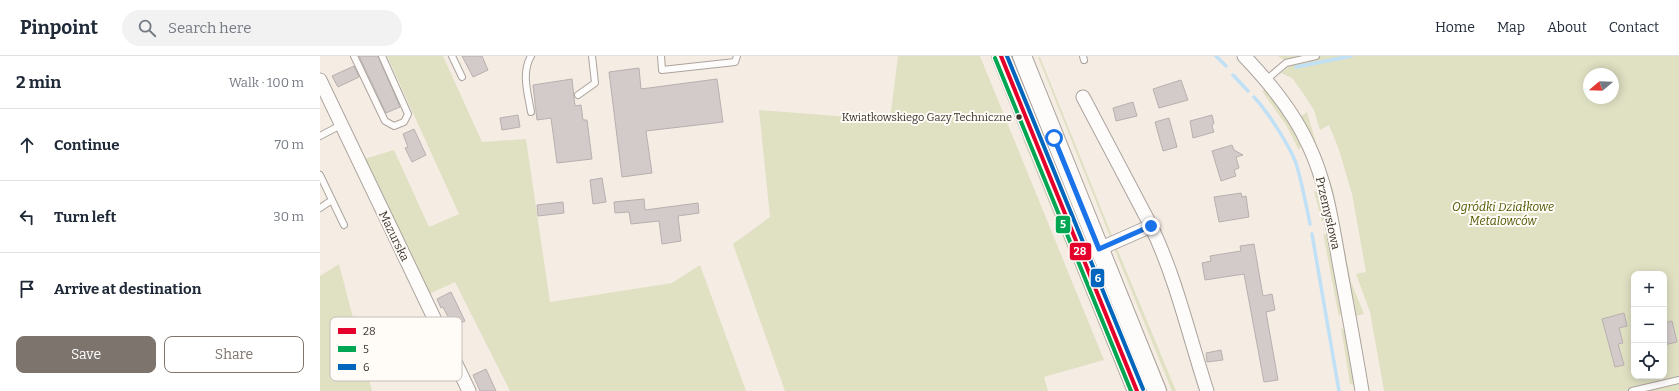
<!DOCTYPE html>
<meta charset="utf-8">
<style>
body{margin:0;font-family:Bitter,serif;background:#f2f2f3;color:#1f2937}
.controls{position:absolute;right:12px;bottom:12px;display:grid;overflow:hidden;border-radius:8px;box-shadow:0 2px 10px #0003}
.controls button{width:36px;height:36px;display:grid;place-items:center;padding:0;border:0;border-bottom:1px solid #e0e1e3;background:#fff;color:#1f2937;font:20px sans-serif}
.compass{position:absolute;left:1263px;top:12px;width:36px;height:36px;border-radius:50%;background:#fff;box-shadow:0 2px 10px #0003;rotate:251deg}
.stop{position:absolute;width:12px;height:12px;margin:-9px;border:3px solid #1a73e8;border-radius:50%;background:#fff}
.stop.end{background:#1a73e8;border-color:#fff;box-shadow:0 1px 4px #0008}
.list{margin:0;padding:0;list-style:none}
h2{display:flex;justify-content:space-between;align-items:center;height:52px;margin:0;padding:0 16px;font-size:17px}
h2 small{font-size:13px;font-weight:400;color:#747a83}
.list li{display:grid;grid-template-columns:26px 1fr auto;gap:12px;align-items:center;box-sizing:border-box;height:72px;padding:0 16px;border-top:1px solid #e0e1e3}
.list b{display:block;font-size:15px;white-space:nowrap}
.list em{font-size:13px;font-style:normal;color:#747a83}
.actions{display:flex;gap:8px;padding:12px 16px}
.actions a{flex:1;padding:9px 0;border:1px solid #7d746d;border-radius:8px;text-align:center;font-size:14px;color:#7d746d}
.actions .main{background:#7d746d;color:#fff}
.icon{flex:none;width:22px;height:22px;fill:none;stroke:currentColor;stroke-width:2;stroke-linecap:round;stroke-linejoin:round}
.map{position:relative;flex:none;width:1359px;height:335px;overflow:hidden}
header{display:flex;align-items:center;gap:24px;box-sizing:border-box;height:56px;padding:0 20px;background:#fff;border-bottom:1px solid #e0e1e3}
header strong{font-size:19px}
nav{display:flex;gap:22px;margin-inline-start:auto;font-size:14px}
.search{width:280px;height:36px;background:#f2f2f3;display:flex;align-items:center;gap:10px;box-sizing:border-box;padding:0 14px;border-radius:22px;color:#747a83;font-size:15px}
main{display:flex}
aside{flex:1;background:#fff}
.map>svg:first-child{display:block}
</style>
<header>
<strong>Pinpoint</strong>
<div class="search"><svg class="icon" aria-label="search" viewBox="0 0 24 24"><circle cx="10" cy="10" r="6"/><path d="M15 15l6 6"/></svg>Search here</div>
<nav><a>Home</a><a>Map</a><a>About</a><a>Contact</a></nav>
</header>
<main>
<aside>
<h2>2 min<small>Walk · 100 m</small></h2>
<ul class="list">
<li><svg class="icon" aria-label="ahead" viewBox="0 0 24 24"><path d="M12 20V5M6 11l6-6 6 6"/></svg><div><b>Continue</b></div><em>70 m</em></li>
<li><svg class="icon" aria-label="left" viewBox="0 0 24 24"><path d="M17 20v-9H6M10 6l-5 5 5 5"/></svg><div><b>Turn left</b></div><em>30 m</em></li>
<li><svg class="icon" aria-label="arrive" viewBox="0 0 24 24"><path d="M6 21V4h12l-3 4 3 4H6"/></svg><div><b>Arrive at destination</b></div></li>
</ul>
<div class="actions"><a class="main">Save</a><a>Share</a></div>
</aside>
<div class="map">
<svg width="1359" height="335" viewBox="0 0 1359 335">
<rect width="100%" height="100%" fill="#f5ece4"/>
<path fill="#e0e0c3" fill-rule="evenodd" d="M67,0h56l39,86 44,-3 24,163 122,-19 28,-18 46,126h-236l-55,-109 -28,13 -63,-136 30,-9 35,77 30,-13z
M578,0h82l124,304 -60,17 4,14h-263l-52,-147 37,-27 -11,-107 131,10z
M692,0h3l136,335h-7l-136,-334z
M958,0h401v335h-295l-14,-79 -14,-38 10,-2 -14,-78 -13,-44 -10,-25 -9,5 -6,-20 -11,-17 -11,-15 -11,-5 8,-7 -5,-6zM1269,18h24v24h-24zM1314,218h30v102h-30z
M718,1h2l73,181 -2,1z
M945,34c10,7 33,44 36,56l-2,4 -13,-25 -24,-34z
M987,56l10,34 16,43 18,93 13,32 -9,2 -55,-199z
M702,81l11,15 97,239h-4z
M994,135l5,2 6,25 -3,4z
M1003,177l5,4 13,75 -2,5z
M796,190l60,145h-4l-58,-143z
M791,195l57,140h-4l-54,-138z
M19,208l33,127h-52v-115z
M1021,272l4,3 10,54 -5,-1z"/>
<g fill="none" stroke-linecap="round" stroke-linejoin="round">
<path stroke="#c0e0f6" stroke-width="3.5" d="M896,0l10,10
M976,11l55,-11
M913,19l15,16
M934,41c14,15 35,48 42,66 6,20 10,41 14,61
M992,178l27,157"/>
</g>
<path fill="#d3cbca" stroke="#b8b0af" d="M39,0h19l22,51 -14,6z
M142,0h20l6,14 -15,7z
M34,10l5,11 -21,10 -6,-11z
M319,12l2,21 76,-10 6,43 -77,9 6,42 -30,4 -13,-105z
M252,23l3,27 6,-1 2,15h4l5,39 -35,4 -6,-45 -14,2 -4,-35z
M861,24l7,20 -29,8 -6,-19z
M813,46l4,14 -21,5 -3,-13z
M198,59l2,12 -18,3 -2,-12z
M892,59l2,8 -2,3 2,6 -21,6 -3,-17z
M849,62l8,29 -14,4 -8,-29z
M94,73l12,26 -14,7 -7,-14 3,-1 -5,-13z
M912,89l2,5 9,5 -7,2 3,11 -5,2 2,6 -15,5 -9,-30z
M282,122l4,24 -13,2 -3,-24z
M921,137l1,4 4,-1 3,21 -30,5 -5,-25z
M324,143l1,11 53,-7 1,10 -21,3 3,25 -19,3 -3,-23 -28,3 -2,-12 -14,1 -1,-11z
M243,146l1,11 -26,3 -1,-11z
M934,188l9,52 9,-2 3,16 -9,2 12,68 -14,2 -20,-108 -39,6 -3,-17 9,-2 -1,-5 31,-5 -1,-5z
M131,236l14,29 -12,6 -10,-20 -2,1 -4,-9z
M1304,257l3,13 -8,2 4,15 -5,1 6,21 -9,2 -13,-48z
M1352,265l5,21 -13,3v-22z
M901,294l2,10 -16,2 -1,-9z
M166,313l10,22h-16l-7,-16z"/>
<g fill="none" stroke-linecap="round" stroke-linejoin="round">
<defs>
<path id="lane" d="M34,0l31,65 9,5 10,-4 4,-8 -26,-58
M132,0l10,21
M341,0l1,14 73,-8 2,-6
M763,0l1,4
M946,24l20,-17 30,-7
M258,39l17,-12 -3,-27
M211,56c-3,-18 -10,-39 0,-56
M0,80l21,-11
M0,119l24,50
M0,152l12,-8
M1312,335l47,-11"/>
<path id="street" d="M924,0c25,26 49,55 64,88 18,37 24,78 31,118 8,43 16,86 23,129
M0,24l149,311
M763,41l68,129
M779,193l52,-23c25,52 38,110 56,165"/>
<path id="secondary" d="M681,0l136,335
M702,0l135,335"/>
</defs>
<use href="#lane" stroke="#aba39d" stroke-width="8"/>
<use href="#street" stroke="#aba39d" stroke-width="15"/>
<use href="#secondary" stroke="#aba39d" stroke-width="20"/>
<use href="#lane" stroke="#fefcfb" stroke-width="6"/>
<use href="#street" stroke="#fefcfb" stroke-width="13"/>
<use href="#secondary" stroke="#fefcfb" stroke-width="18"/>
<defs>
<path id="bus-1" d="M681,0l136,335"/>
<path id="bus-2" d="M675,2l136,333"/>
<path id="bus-3" d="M687,0l136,333"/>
</defs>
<use href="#bus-1" stroke="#fffbf7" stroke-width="7"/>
<use href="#bus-2" stroke="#fffbf7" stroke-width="7"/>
<use href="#bus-3" stroke="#fffbf7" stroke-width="7"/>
<use href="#bus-1" stroke="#e4002b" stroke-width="4"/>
<use href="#bus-2" stroke="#00a651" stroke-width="4"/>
<use href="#bus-3" stroke="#0065bd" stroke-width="4"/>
</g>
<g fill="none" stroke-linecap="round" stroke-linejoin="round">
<path stroke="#1a73e8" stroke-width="5" d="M734,82l45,111 52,-23"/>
</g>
<circle fill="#3c342d" stroke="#fffbf7" stroke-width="1.5" cx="699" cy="61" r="3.5"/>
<g text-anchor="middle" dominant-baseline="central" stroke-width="4" stroke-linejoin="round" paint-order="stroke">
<g font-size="11" fill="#3c342d" stroke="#fffbf7" text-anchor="end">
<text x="692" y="61">Kwiatkowskiego Gazy Techniczne</text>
</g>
<g font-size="12" font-style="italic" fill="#515800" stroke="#fffbf7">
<text x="1183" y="151">Ogródki Działkowe<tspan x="1183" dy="14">Metalowców</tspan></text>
</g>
<g font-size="12" fill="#3c342d" stroke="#fffbf7">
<text transform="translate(1008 157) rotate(77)">Przemysłowa</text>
<text transform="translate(74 180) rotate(64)">Mazurska</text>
</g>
</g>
<rect x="10" y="261" width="132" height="64" rx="6" fill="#fffbf7" stroke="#c4bfba" stroke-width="1"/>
<rect x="18" y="272" width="18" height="6" fill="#e4002b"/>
<rect x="18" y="290" width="18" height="6" fill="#00a651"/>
<rect x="18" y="308" width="18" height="6" fill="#0065bd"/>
<g font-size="11" fill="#3c342d">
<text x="43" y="279">28</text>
<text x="43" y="297">5</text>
<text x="43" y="315">6</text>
</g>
<g stroke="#fffbf7" stroke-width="1.5">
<rect x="735" y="159" width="16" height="19" rx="4" fill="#00a651"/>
<rect x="749" y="186" width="23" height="19" rx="4" fill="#e4002b"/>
<rect x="770" y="212" width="15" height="20" rx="4" fill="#0065bd"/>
</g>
<g font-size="11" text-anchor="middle" font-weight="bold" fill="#fff">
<text x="743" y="172">5</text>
<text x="760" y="199">28</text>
<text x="778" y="226">6</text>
</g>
</svg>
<div class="controls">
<button>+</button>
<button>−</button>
<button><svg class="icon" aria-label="locate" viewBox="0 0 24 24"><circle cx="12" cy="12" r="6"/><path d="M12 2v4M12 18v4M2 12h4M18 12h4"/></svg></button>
</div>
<svg class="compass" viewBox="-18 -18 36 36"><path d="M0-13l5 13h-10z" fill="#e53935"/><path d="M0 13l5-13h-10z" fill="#747a83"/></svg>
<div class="stop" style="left:734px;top:82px"></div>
<div class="stop end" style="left:831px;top:170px"></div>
</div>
</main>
